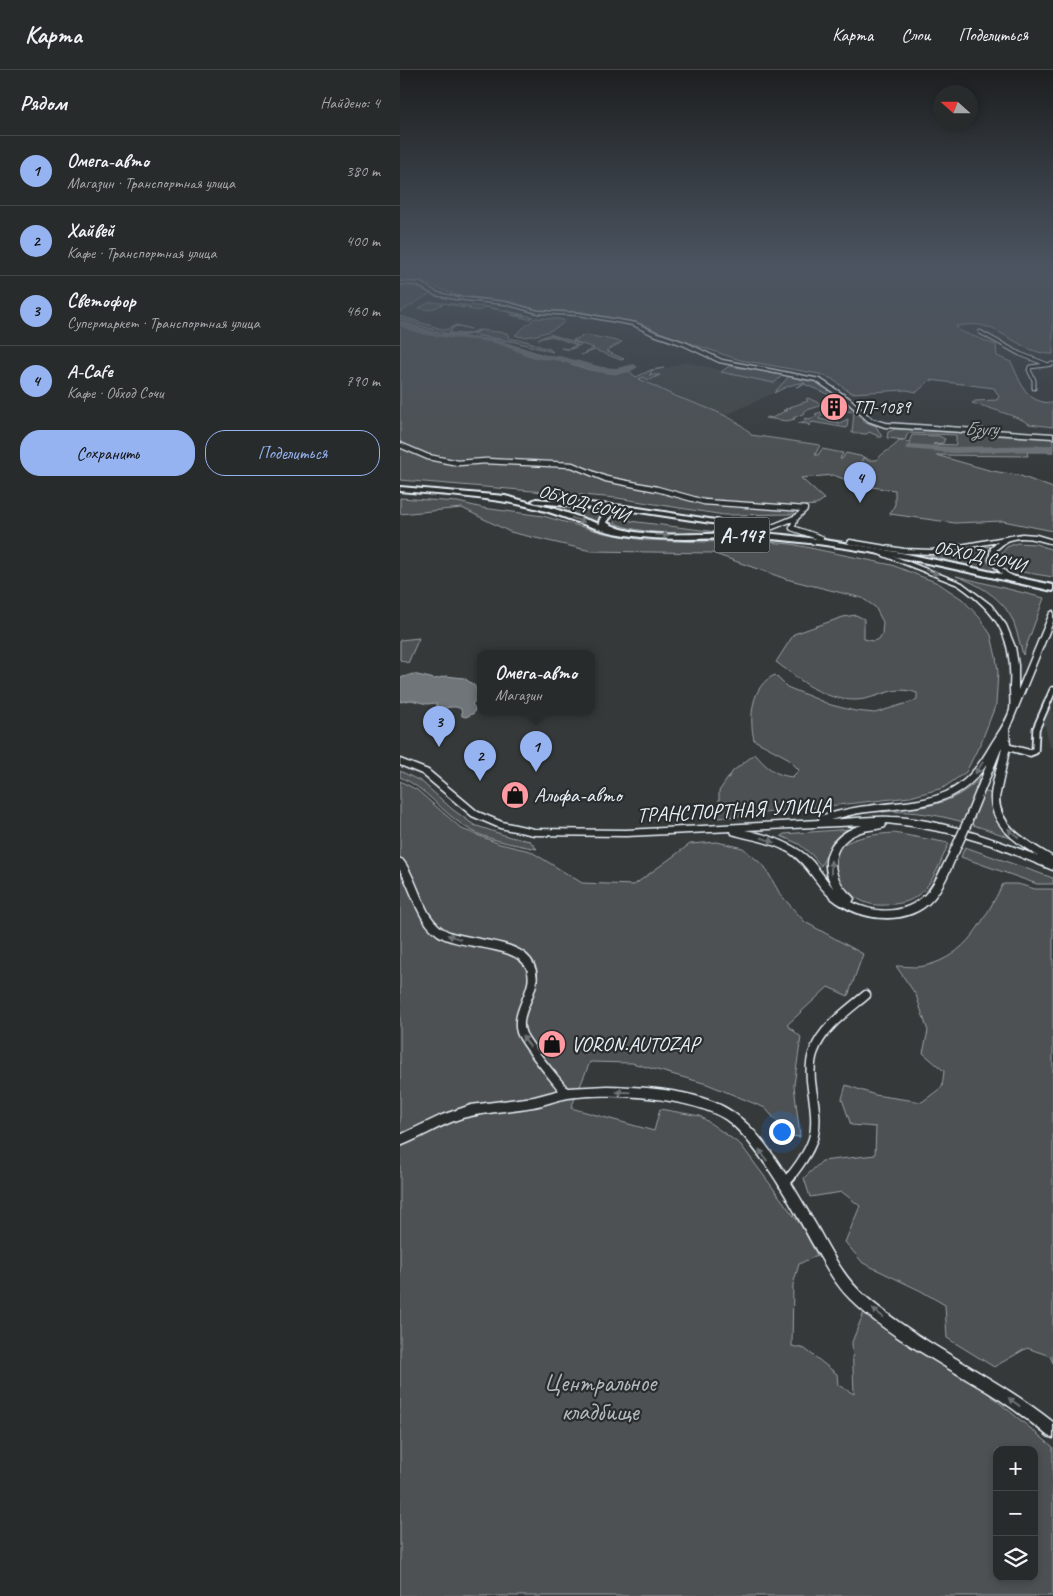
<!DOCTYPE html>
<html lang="ru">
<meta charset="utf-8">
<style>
body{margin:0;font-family:Caveat,sans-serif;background:#303334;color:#f1f3f6}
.controls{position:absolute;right:15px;bottom:15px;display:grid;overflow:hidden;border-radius:10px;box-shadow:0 2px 8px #0003}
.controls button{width:45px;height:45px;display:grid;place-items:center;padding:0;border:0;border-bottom:1px solid #444748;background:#282b2c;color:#f1f3f6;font:25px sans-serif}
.compass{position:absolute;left:533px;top:15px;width:45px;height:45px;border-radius:50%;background:#282b2c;box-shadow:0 2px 8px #0003;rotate:291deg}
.you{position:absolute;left:381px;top:1061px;width:18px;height:18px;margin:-12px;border:4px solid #fff;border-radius:50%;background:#1a73e8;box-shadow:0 0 0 8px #1a73e833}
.badge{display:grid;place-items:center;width:32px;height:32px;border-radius:50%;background:#95b2f1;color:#111;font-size:16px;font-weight:700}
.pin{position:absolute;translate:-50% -41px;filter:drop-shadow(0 1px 2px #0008)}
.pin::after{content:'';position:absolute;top:26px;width:18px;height:15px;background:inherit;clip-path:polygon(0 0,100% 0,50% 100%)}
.popup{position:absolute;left:77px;top:580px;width:118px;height:65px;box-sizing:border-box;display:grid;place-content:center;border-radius:10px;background:#282b2c;filter:drop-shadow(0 1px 4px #0005);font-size:16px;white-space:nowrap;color:#a5a7a9}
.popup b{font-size:19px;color:#f1f3f6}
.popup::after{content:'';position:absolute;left:50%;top:100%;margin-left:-10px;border:10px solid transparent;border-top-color:#282b2c}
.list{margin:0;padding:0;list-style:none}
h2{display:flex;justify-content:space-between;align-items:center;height:65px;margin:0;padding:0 20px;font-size:21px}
h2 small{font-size:16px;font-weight:400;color:#a5a7a9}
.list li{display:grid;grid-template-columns:32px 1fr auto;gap:15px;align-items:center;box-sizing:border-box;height:70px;padding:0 20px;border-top:1px solid #444748}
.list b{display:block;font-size:19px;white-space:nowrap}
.list p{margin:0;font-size:16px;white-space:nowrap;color:#a5a7a9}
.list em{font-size:16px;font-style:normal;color:#a5a7a9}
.actions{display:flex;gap:10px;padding:15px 20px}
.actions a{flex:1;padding:11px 0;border:1px solid #95b2f1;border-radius:20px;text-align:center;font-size:18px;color:#95b2f1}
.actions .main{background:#95b2f1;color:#111}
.icon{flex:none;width:28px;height:28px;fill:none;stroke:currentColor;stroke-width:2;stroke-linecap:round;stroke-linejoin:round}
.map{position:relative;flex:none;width:653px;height:1526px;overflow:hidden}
header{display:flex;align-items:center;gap:30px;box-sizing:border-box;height:70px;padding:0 25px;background:#282b2c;border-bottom:1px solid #444748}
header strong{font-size:24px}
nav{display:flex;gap:28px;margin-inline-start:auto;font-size:18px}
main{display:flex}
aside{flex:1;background:#282b2c}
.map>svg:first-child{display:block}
</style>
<header>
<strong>Карта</strong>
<nav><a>Карта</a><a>Слои</a><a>Поделиться</a></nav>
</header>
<main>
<aside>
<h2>Рядом<small>Найдено: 4</small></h2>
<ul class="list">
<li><span class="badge">1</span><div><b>Омега-авто</b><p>Магазин · Транспортная улица</p></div><em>380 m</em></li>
<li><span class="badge">2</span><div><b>Хайвей</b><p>Кафе · Транспортная улица</p></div><em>400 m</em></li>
<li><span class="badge">3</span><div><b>Светофор</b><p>Супермаркет · Транспортная улица</p></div><em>460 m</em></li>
<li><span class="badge">4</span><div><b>A-Cafe</b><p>Кафе · Обход Сочи</p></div><em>790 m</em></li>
</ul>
<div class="actions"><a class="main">Сохранить</a><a>Поделиться</a></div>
</aside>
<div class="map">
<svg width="653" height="1526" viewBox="0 0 653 1526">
<rect width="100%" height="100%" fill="#35393a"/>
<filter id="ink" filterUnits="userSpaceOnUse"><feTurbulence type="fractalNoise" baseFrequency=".02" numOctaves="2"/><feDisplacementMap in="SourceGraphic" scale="10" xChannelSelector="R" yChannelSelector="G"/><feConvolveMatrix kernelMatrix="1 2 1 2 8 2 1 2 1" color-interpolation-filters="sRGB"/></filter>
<g filter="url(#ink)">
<path fill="#424647" d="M285,292l77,18 31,4 -71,33 -5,-5 -45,-17 -36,-18 13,-6 3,2z
M653,625v52h-3l-5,-21 -7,-2z"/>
<path fill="#4d5152" stroke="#9aa1a5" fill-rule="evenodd" d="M0,194h653v90c-27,1 -48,-24 -73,-29 -7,-1 -17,0 -24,1l4,5 36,14 1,11 14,6c11,22 14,41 42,41v24l-24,-3c-4,-5 -48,-19 -57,-21l3,-2 22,-1 2,-4 -5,-8 -64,-8 -13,12 -11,-2 -55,3 -19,-14 -13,-5 -79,-14 -83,-28 -9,-6 -65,-14 -45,-2 -27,-8 -54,-7 -38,-14h-19z
M8,214l9,2 14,7 -31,19v-27z
M30,232l60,5 43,10 -4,2 -18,-4 14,1 -39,-9 -8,4 -10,-2 3,-1 -11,-2 4,2 -19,-5 -15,7 -11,-2z
M0,246l45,14 11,-5 15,4 -14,-3 -6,3 1,1 -3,3 16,1 15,-4c-24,15 -55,-5 -80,-11z
M135,248l24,1 6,2c-7,9 -39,20 -50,14z
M0,251l38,13 65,8 87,28 22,3 17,-2 7,6 15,-7 13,-2 -14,3 2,2 -3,2h11l-11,5 -6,-3 -4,2c12,5 24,12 36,17 20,8 65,21 76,39l69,10 -5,10h3l4,-6 21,4 -3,6h2l4,-6 18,4 -3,4 4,-3h2v2h10c5,-8 16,-11 22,-19l12,1 -1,-2 2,-5 27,1 6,3 -2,4 -10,1 22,1 1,-2v-8l-48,-2 -3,7 -18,-2 1,-6 7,-3 158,9v14h-26l1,4 -92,-1 56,16 26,4 35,13v43l-50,-10 -48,2 -65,-9 5,-10v-14l-32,-4 -30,-11 -32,3 23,21 -8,6 -12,1 -2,6 -8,2 -70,1 -107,-17 -217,-18z
M80,260l27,3 2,5c6,2 16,2 20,4 5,1 12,6 19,6l5,4 -38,-10 -42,-7z
M150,264l31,10 -8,-4 14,-5 35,7 -16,9 18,8 -3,1 -26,-10 -14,5 13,-7 -12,-4c-6,4 -14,7 -21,4l7,1 9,-4 -25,-9 -14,3z
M329,296l53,8 1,1 -9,8 -53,-11z
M390,305l24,5 26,17 -6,2h-1l1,-2 -30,-13 -8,3 9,-4c-10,-1 -21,5 -31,10z
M408,328l15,7 -19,6 1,2 -12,5 2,1 -8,2 -22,-3 3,-1 4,1 13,-7 -2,-1 5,1 -3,-2 6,-1 -1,-1 18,-6 -2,-2z
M442,332h5l18,20 11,4 6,11h-5l1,-1 -9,-4 -2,2 -15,-1 2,-21 -25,-3 8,-2 -3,-2z
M422,342l6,1 -1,2 -5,-1 -3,5 21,4 8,-4 -1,9 -35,-6 -3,4 -1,-2 -10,-1 8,-2 -2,-2 2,-1 3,1 8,-3 -2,-2z
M0,428l58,4 25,6 60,8 61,17 40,7 61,2 37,-2 49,4 101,21 46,18 24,16 18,19 11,17 5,22 2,15 -2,32 -14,36 -16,32 -23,16 -33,9 -191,21v-27l14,-20 22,-17c11,13 20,21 37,23l7,-7 -13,-13 -32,-17c-5,-22 -3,-55 21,-65l12,12 44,18 24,6 20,2 42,-13v-7c-25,-9 -38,6 -61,7 -34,0 -54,-19 -80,-38l18,-28 49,-17 13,-2 8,4v20l9,2 6,-2 3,-5 1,-12 -8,-15 -13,-9 -76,-19 -74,-26 -121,-2 -81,-19 -48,-24 -62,6z
M154,436l50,5v2l-5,9 -48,-15z
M224,446h7l-1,5 87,11c-24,3 -81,2 -102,-9v-5z
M617,473l19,1 17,6v27l-37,-6 -11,-7 -3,-11 5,-6z
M590,476c-5,12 3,17 8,26l-69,-16 27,-2z
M556,506l88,22 -21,57c-3,-11 -6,-24 -10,-34 -10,-23 -35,-37 -57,-45z
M19,568l-11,25 -8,-3v-20z
M605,679l-10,66 6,12 12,12c-42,-16 -85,-30 -131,-27 5,-3 16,-3 23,-3 31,-3 53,-9 75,-31l-5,11 15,4z
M0,701l22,11 30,27 22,16 36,12 20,4 7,8c-24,-5 -53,-9 -73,-23 -23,-15 -38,-38 -64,-49z
M0,711l17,9 45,39 38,15 30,7 52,32 52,2 56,-41 27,-2 26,6 22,19 15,27 25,28 58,32 -15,42 -20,-9 -41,38 14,12 -7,48 6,52 -10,-1 -25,-28 -58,-24 -75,-21 -42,-1 -19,46 83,23 6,-22 40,7 41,29 61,82 15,28 -18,9 -6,21 -1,61 13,3 32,25 1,11 16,9 -2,-52 12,-30 120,78 69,57v149h-653zM597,1380h37v127h-37z
M451,759l-19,13 -11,24 -9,-11 -13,-11 -18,-8 3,-2z
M494,763l55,10c-8,17 -15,40 -31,52 -7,6 -15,8 -24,9 -12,2 -23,2 -34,-4 -18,-9 -41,-44 -14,-57 14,-7 31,-9 48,-10z
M565,777l88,31v6h-16l-76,-27z
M603,814h15l17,5h18v474l-3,-7 -23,-8 -33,19 -47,-29 -2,-33 -24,-14 -58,-28 -18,-21 15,-36 -18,-14 -32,5 -6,-19 18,-17 53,-6 1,-28 -25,-2 -9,-26 4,-14 29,10 47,7 20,-15 2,-16 -21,-18 5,-22 -12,-36 -20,-29c9,0 19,2 28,0 43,-9 60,-47 79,-82z"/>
<path fill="#707579" stroke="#a0a7ac" d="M13,604l22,5 11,-3 18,2 10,7 6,12 -8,7 3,4 -1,5 -8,4 -4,-1 -1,-7c-8,-5 -15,1 -24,-2l-1,-4 -9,1 -16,-4 -11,2v-24z"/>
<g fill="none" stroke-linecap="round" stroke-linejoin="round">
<path fill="#707579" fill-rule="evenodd" d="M0,251l18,7 22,6 55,5 43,15 22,2 42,11 15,1 17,-4 4,3c-22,17 -54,-1 -77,-6 -9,-2 -19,-1 -27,-3 -14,-4 -26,-12 -40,-15 -33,-7 -61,-1 -94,-17z
M510,374l44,3 99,-2v6l-99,2 -47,-4 -2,-2z"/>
<defs>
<path id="street-far4" d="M580,262l40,22 26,10
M634,318v-8l-5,-10 1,-3 23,-3"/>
<path id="street-far3" d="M0,375l28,12 30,6 28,-2 86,4 34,14 51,10 47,13 101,7 -8,8 -32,13
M396,448l-4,10 29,10"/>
<path id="street-far2" d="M607,677l23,6 5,-2 1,-22 17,-39"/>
<path id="street-far1" d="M0,793c17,22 18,59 46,72 22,10 73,7 84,31 11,21 -16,44 -9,66 3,11 36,49 45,61
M390,1107c27,-34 29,-46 22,-88 -2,-13 -3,-26 2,-38 9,-24 33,-40 52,-56"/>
<path id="street" d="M384,1114l7,-8"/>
<path id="secondary" d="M0,212l20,1 18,10 18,4 49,5 33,9 40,2 58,10 19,9 32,11 35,17 98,19 29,19 23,21 14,4 167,11v4l-168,-11 -17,-6 -23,-21 -29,-19 -97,-19 -36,-17 -32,-11 -18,-9 -55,-10 -40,-2 -33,-9 -49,-5 -21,-4 -18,-10 -17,-1z
M622,464l14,1 17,5v4c-14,-4 -29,-9 -43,-4 -4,1 -9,6 -13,9l-2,12 12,12 13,7v2l-2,1 -15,-8 -14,-14 2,-13 7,-6 -66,12 -28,-1 -54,-9 -3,-2 3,-2 54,9 28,1z
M473,478l89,35 29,22 15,20 9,22 3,18v25l32,-77 3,-2v11l-44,107 1,17 -11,52c0,30 32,45 54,59v13l-62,-25 -37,-11 -42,-8 -26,-3 -1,4c-9,3 -18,2 -27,6 -31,13 -28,44 -6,63l2,3 -2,3c25,13 58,13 77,-12 9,-12 15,-27 22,-40h6l1,2c-7,16 -14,34 -25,47 -26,29 -74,22 -102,-1 -15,-13 -23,-33 -41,-45 -18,-11 -38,-13 -58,-19l-1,-3 -105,5 -92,-1 -34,-7 -28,-12 -50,-42 -22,-9v-6l28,11 50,42 24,10 32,7 92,1 194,-10 -1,-2 1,-2 3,-1c15,-3 30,-8 45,-9 26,-4 54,-3 78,-14 20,-9 33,-27 44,-46 7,-12 16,-23 20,-36 1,-7 0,-16 0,-23 3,-49 -12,-74 -52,-102l-87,-34 -1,-1zM602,677c-2,14 -8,27 -10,41 -7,33 21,53 46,68 -44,-17 -100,-38 -147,-39 -20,-1 -41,2 -61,3 12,-3 25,-7 37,-8 48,-6 91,-3 120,-48l-23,57 4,3 3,-1zM462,755c-30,8 -47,35 -28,64 -8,-9 -14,-19 -22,-28 -17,-18 -43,-26 -67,-31z
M207,1016c39,1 95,4 127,27 34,24 61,77 82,112 14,25 27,52 49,71 58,50 129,79 188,126v16l-5,-2c-23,-19 -46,-36 -72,-51 -42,-26 -90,-50 -126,-86 -16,-16 -26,-36 -38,-56 -19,-35 -38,-70 -64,-102 -7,-8 -14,-16 -23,-22 -34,-22 -117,-27 -157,-21 -12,2 -23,7 -35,9 -23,4 -48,5 -71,11 -22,7 -41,20 -62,28v-11l42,-20 29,-10 63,-8 34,-9z"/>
<path id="highway" d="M0,417l105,9 50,13 44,15c0,-9 9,-13 17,-14l-80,-7 -4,-2 4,-2 89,7 136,21h3v4l-138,-21 -1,3 -12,2 -7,7c25,16 71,12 100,12 29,-1 58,-2 87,2 88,10 174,31 260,49v6c-86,-19 -173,-41 -261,-50 -55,-7 -111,3 -166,-6 -32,-4 -60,-19 -91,-27 -44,-11 -90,-13 -135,-17z"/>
</defs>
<use href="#street-far4" stroke="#e8f1f8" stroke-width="5"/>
<use href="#street-far3" stroke="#e8f1f8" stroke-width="7"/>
<use href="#street-far2" stroke="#e8f1f8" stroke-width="9"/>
<use href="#street-far1" stroke="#e8f1f8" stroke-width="11"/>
<use href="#street" stroke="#e8f1f8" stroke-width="13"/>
<use href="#secondary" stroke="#e8f1f8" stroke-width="3"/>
<use href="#highway" stroke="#e8f1f8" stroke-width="4"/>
<use href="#street-far4" stroke="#2a2d2e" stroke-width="3"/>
<use href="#street-far3" stroke="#2a2d2e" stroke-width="4.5"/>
<use href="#street-far2" stroke="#2a2d2e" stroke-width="5.5"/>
<use href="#street-far1" stroke="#2a2d2e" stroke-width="8"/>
<use href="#street" stroke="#2a2d2e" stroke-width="9"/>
<use href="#secondary" fill="#2a2d2e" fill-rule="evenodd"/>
<use href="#highway" fill="#2a2d2e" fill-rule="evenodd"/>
<defs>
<path id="secondary-bridge" d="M554,782l14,-31"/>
</defs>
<use href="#secondary-bridge" stroke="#e8f1f8" stroke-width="11" stroke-linecap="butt"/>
<use href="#secondary-bridge" stroke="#2a2d2e" stroke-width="8"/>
</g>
<defs><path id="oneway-solid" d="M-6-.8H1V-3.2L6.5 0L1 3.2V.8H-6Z" transform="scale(1.25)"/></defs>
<g fill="#6c7275">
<use href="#oneway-solid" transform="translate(178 450) rotate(19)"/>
<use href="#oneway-solid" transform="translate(262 465) rotate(2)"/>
<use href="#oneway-solid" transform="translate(532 502) rotate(20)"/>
<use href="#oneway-solid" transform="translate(579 698) rotate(123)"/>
<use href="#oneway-solid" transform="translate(613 763) rotate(-140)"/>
<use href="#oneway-solid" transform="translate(368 770) rotate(19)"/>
<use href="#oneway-solid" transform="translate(431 797) rotate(-90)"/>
<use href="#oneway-solid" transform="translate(54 867) rotate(-162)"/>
<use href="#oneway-solid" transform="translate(126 971) rotate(-126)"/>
<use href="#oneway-solid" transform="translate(223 1022) rotate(-178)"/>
<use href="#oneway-solid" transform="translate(363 1085) rotate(-125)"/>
<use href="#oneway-solid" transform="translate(478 1243) rotate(-143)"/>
<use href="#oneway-solid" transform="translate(614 1332) rotate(-144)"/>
</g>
</g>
<linearGradient id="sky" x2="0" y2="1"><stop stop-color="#1d1f20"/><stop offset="0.48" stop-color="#4b5460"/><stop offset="1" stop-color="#4b5460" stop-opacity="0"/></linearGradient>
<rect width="653" height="407" fill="url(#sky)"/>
<defs>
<symbol id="building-disc" viewBox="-11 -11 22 22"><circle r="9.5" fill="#ff9aa2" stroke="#2a2d2e"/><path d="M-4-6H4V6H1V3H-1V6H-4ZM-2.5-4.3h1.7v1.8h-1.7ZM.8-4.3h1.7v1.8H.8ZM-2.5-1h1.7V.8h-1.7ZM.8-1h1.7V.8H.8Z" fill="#111"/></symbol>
<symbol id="shop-disc" viewBox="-11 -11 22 22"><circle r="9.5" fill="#ff9aa2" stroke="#2a2d2e"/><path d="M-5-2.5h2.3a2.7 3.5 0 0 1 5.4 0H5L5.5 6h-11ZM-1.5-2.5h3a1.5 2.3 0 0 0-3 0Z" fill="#111"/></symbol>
</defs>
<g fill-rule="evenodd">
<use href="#building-disc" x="418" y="321" width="32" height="32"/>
<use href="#shop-disc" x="99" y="709" width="32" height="32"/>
<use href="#shop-disc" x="136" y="958" width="32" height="32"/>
</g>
<g text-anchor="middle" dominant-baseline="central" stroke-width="4.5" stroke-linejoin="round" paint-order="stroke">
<g font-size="18" fill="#e8f1f8" stroke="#2a2d2e" text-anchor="start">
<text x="453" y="337">ТП-1089</text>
</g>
<g font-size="18" fill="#e8f1f8" stroke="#2a2d2e">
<text transform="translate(184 433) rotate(16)">ОБХОД СОЧИ</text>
<text transform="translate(580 486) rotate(12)">ОБХОД СОЧИ</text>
</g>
<g font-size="19" font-style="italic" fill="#acb3b8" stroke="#2a2d2e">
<text transform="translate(581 359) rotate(-1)">Бзугу</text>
</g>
<rect fill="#2a2d2e" stroke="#afb6bb" stroke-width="1" x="314.5" y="447.5" width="55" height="35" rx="4"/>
<g font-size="20" font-weight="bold" fill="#e8f1f8">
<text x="342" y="465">А-147</text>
</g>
<g font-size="21" fill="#e8f1f8" stroke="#2a2d2e" text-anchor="start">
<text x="134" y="725">Альфа-авто</text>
<text x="171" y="974">VORON.AUTOZAP</text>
</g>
<g font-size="21" fill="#e8f1f8" stroke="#2a2d2e">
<text transform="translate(334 740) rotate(-3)">ТРАНСПОРТНАЯ УЛИЦА</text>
</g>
<g font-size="25" fill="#b2b9be" stroke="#2a2d2e">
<text x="200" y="1313">Центральное<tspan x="200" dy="29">кладбище</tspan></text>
</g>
</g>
</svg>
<div class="controls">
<button>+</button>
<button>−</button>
<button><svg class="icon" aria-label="layers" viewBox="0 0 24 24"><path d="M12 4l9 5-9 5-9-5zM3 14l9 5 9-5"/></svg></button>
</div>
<svg class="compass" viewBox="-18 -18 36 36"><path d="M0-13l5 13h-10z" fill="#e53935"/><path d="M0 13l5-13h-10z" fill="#a5a7a9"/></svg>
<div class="you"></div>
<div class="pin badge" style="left:136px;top:702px">1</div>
<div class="popup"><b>Омега-авто</b>Магазин</div>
<div class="pin badge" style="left:80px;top:711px">2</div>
<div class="pin badge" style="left:39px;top:677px">3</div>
<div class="pin badge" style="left:460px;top:433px">4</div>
</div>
</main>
